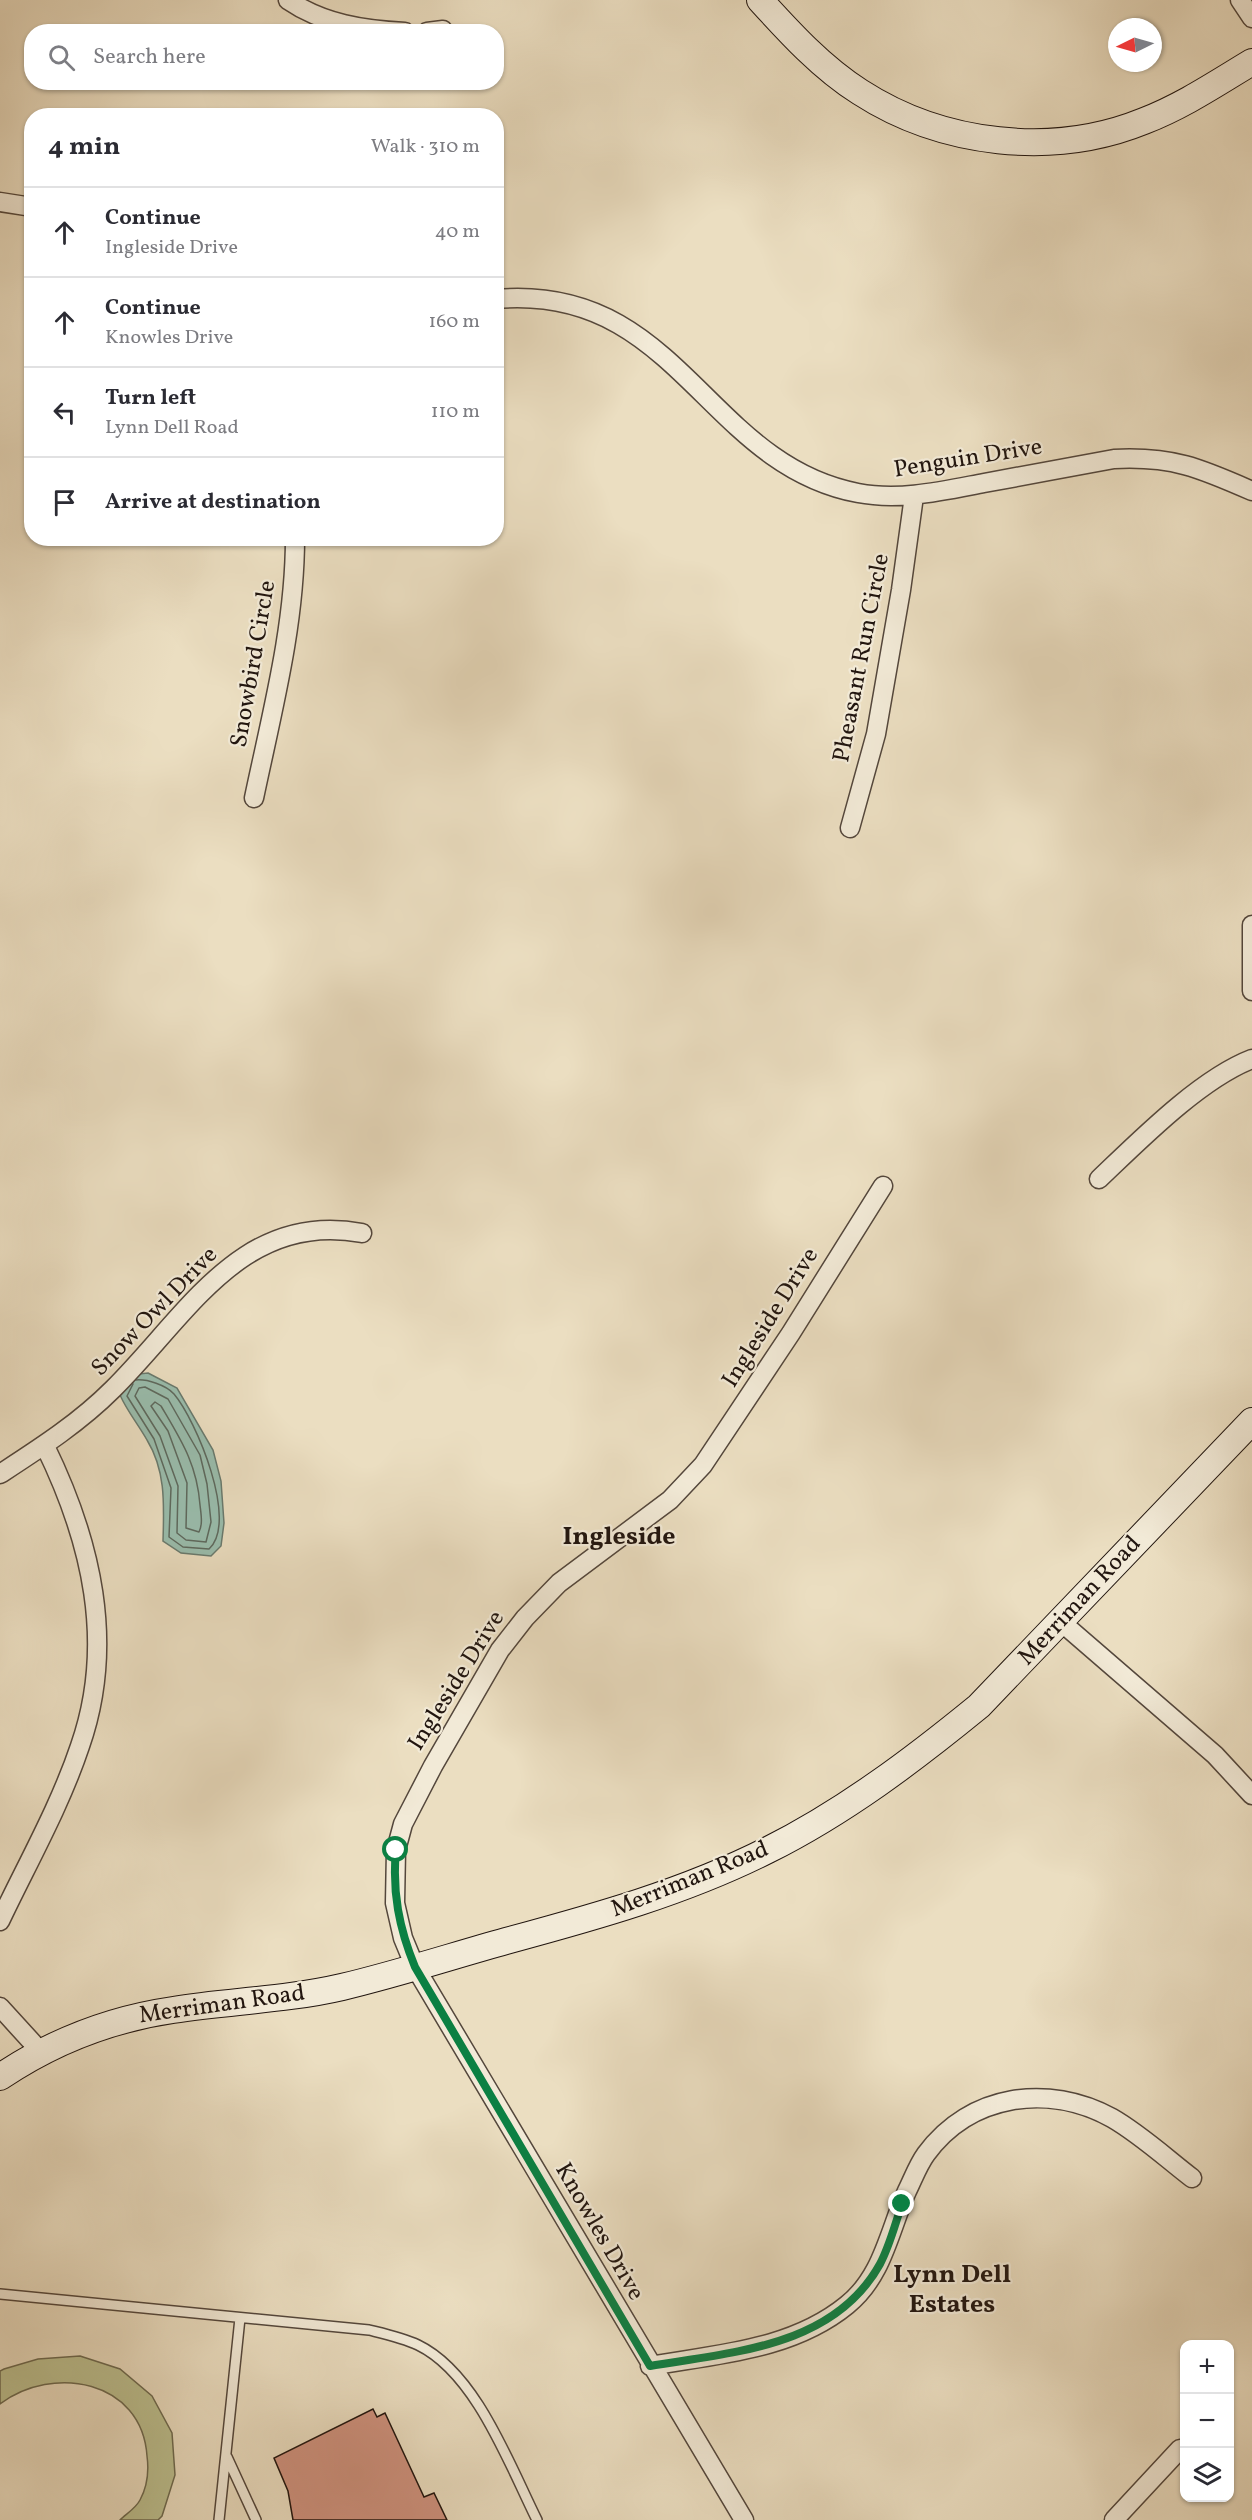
<!DOCTYPE html>
<meta charset="utf-8">
<style>
body{margin:0;font-family:Vollkorn,serif;background:#f2f2f3;color:#2b2b33}
.controls{position:absolute;right:18px;bottom:18px;display:grid;overflow:hidden;border-radius:12px;box-shadow:0 2px 4px #0004}
.controls button{width:54px;height:54px;display:grid;place-items:center;padding:0;border:0;border-bottom:2px solid #e1e1e2;background:#fff;color:#2b2b33;font:30px sans-serif}
.compass{position:absolute;left:1108px;top:18px;width:54px;height:54px;border-radius:50%;background:#fff;box-shadow:0 2px 4px #0004;rotate:265deg}
.stop{position:absolute;width:18px;height:18px;margin:-14px;border:4px solid #0b8043;border-radius:50%;background:#fff}
.stop.end{background:#0b8043;border-color:#fff;box-shadow:0 2px 6px #0008}
.list{margin:0;padding:0;list-style:none}
h2{display:flex;justify-content:space-between;align-items:center;height:78px;margin:0;padding:0 24px;font-size:26px}
h2 small{font-size:20px;font-weight:400;color:#7c7c81}
.list li{display:grid;grid-template-columns:39px 1fr auto;gap:18px;align-items:center;box-sizing:border-box;height:90px;padding:0 24px;border-top:2px solid #e1e1e2}
.list b{display:block;font-size:22px;white-space:nowrap}
.list p{margin:0;font-size:20px;white-space:nowrap;color:#7c7c81}
.list em{font-size:20px;font-style:normal;color:#7c7c81}
.icon{flex:none;width:33px;height:33px;fill:none;stroke:currentColor;stroke-width:2;stroke-linecap:round;stroke-linejoin:round}
.map{position:relative;flex:none;width:1252px;height:2520px;overflow:hidden}
.search{position:absolute;background:#fff;box-shadow:0 2px 4px #0004;left:24px;top:24px;width:480px;height:66px;display:flex;align-items:center;gap:15px;box-sizing:border-box;padding:0 21px;border-radius:24px;color:#7c7c81;font-size:22px}
.panel{position:absolute;background:#fff;box-shadow:0 2px 4px #0004;left:24px;top:108px;width:480px;height:438px;border-radius:24px}
.map>svg:first-child{display:block}
</style>
<div class="map">
<svg width="1252" height="2520" viewBox="0 0 1252 2520">
<rect width="100%" height="100%" fill="#ebdec1"/>
<filter id="stains"><feTurbulence type="fractalNoise" baseFrequency=".00333" numOctaves="4"/><feColorMatrix values="0 0 0 0 .2 0 0 0 0 .09 0 0 0 0 .02 0 0 0 .5 -.17"/></filter>
<radialGradient id="worn" r=".72"><stop offset=".6" stop-color="#630" stop-opacity="0"/><stop offset="1" stop-color="#630" stop-opacity=".3"/></radialGradient>
<path fill="#bcc090" stroke="#6e6a50" stroke-width="1.5" d="M80,2356l40,13 32,27 20,37 3,42 -13,41 -4,4h-38c6,-6 16,-12 20,-20 7,-13 9,-29 7,-44 -5,-76 -94,-92 -147,-52v-33l4,-2 34,-10z"/>
<path fill="#99bdad" stroke="#697a6e" stroke-width="1.5" d="M148,1373l29,15 36,62 8,31 3,42 -3,23 -10,10 -30,-3 -18,-12c1,-36 3,-70 -16,-101 -9,-16 -20,-29 -27,-45l10,-20z"/>
<g fill="none" stroke-linecap="round" stroke-linejoin="round">
<path stroke="#5d695e" stroke-width="1.5" d="M133,1384l-6,12 27,43 17,49 -2,49 14,10 26,2c30,-27 -13,-129 -35,-155 -8,-9 -27,-15 -38,-14
M145,1387l23,12 32,56 7,29 4,38 -5,20 -20,-2 -9,-7 1,-47 -18,-50 -25,-40 4,-8z
M155,1402l6,4c20,34 36,58 39,99 1,9 3,19 -1,27l-13,-4 1,-45 -19,-52 -17,-25z"/>
</g>
<path fill="#cf927f" stroke="#21150f" stroke-width="1.5" d="M373,2409l4,8 8,-4 39,84 10,-4 13,27h-154l-5,-29 -14,-33z"/>
<g fill="none" stroke-linecap="round" stroke-linejoin="round">
<defs>
<path id="lane" d="M0,2294l369,36c16,4 34,8 49,15 58,28 91,119 119,175
M227,2457l29,63
M219,2520l21,-202"/>
<path id="street" d="M288,0c35,24 76,30 117,32
M1240,0l12,18
M427,32l16,-2
M0,202l32,5
M496,299c182,-16 209,165 362,194 42,8 84,-2 126,-10 43,-8 87,-16 130,-24 58,-3 86,9 138,32
M254,798c18,-86 41,-172 41,-260
M850,828l26,-94 25,-144 13,-94
M1252,925v66
M1099,1179c41,-39 101,-100 153,-120
M0,1474c40,-26 79,-51 113,-85 74,-73 129,-179 249,-156
M1060,1621l155,134 37,40
M0,1921c27,-57 60,-115 80,-175 36,-103 11,-206 -35,-300
M0,2007l41,45
M650,2366c68,-12 142,-16 197,-61 36,-29 42,-74 60,-114 6,-12 11,-26 19,-37 44,-60 122,-71 186,-36 28,16 54,40 80,60
M744,2520l-329,-553 -12,-29 -8,-35 1,-53 7,-26 30,-58 67,-116 25,-32 34,-35 111,-83 33,-35 88,-132 92,-147
M1114,2520l66,-71"/>
<path id="secondary" d="M760,0c30,33 62,68 100,92 82,53 193,66 284,29 39,-15 73,-38 108,-59
M0,2077c52,-35 111,-58 173,-67 56,-9 113,-10 169,-23 55,-13 110,-31 164,-46 89,-24 179,-49 262,-91 76,-38 145,-90 211,-144l273,-285"/>
</defs>
<use href="#lane" stroke="#54473c" stroke-width="12"/>
<use href="#street" stroke="#54473c" stroke-width="21"/>
<use href="#secondary" stroke="#21150f" stroke-width="28"/>
<use href="#lane" stroke="#f2ead7" stroke-width="9"/>
<use href="#street" stroke="#f2ead7" stroke-width="18"/>
<use href="#secondary" stroke="#f2ead7" stroke-width="26"/>
</g>
<g fill="none" stroke-linecap="round" stroke-linejoin="round">
<path stroke="#0b8043" stroke-width="8" d="M396,1850c-4,42 3,78 19,117l235,399c83,-14 184,-19 230,-102 10,-19 15,-40 22,-60"/>
</g>
<g text-anchor="middle" dominant-baseline="central" stroke-width="4.5" stroke-linejoin="round" paint-order="stroke">
<g font-size="24" fill="#21150f" stroke="#f2ead7">
<text transform="translate(968 459) rotate(-9)">Penguin Drive</text>
<text transform="translate(862 658) rotate(-79)">Pheasant Run Circle</text>
<text transform="translate(254 664) rotate(-80)">Snowbird Circle</text>
<text transform="translate(155 1312) rotate(-46)">Snow Owl Drive</text>
<text transform="translate(771 1318) rotate(-58)">Ingleside Drive</text>
<text transform="translate(1080 1601) rotate(-47)">Merriman Road</text>
<text transform="translate(457 1681) rotate(-58)">Ingleside Drive</text>
<text transform="translate(690 1880) rotate(-22)">Merriman Road</text>
<text transform="translate(222 2005) rotate(-8)">Merriman Road</text>
<text transform="translate(599 2232) rotate(60)">Knowles Drive</text>
</g>
<g font-size="26" font-weight="bold" fill="#21150f" stroke="#f2ead7">
<text x="619" y="1537">Ingleside</text>
<text x="952" y="2275">Lynn Dell<tspan x="952" dy="30">Estates</tspan></text>
</g>
</g>
<rect width="100%" height="100%" filter="url(#stains)"/>
<rect width="100%" height="100%" fill="url(#worn)"/>
</svg>
<div class="controls">
<button>+</button>
<button>−</button>
<button><svg class="icon" aria-label="layers" viewBox="0 0 24 24"><path d="M12 4l9 5-9 5-9-5zM3 14l9 5 9-5"/></svg></button>
</div>
<svg class="compass" viewBox="-18 -18 36 36"><path d="M0-13l5 13h-10z" fill="#e53935"/><path d="M0 13l5-13h-10z" fill="#7c7c81"/></svg>
<div class="stop" style="left:396px;top:1850px"></div>
<div class="stop end" style="left:902px;top:2204px"></div>
<div class="search"><svg class="icon" aria-label="search" viewBox="0 0 24 24"><circle cx="10" cy="10" r="6"/><path d="M15 15l6 6"/></svg>Search here</div>
<section class="panel">
<h2>4 min<small>Walk · 310 m</small></h2>
<ul class="list">
<li><svg class="icon" aria-label="ahead" viewBox="0 0 24 24"><path d="M12 20V5M6 11l6-6 6 6"/></svg><div><b>Continue</b><p>Ingleside Drive</p></div><em>40 m</em></li>
<li><svg class="icon" aria-label="ahead" viewBox="0 0 24 24"><path d="M12 20V5M6 11l6-6 6 6"/></svg><div><b>Continue</b><p>Knowles Drive</p></div><em>160 m</em></li>
<li><svg class="icon" aria-label="left" viewBox="0 0 24 24"><path d="M17 20v-9H6M10 6l-5 5 5 5"/></svg><div><b>Turn left</b><p>Lynn Dell Road</p></div><em>110 m</em></li>
<li><svg class="icon" aria-label="arrive" viewBox="0 0 24 24"><path d="M6 21V4h12l-3 4 3 4H6"/></svg><div><b>Arrive at destination</b></div></li>
</ul>
</section>
</div>
